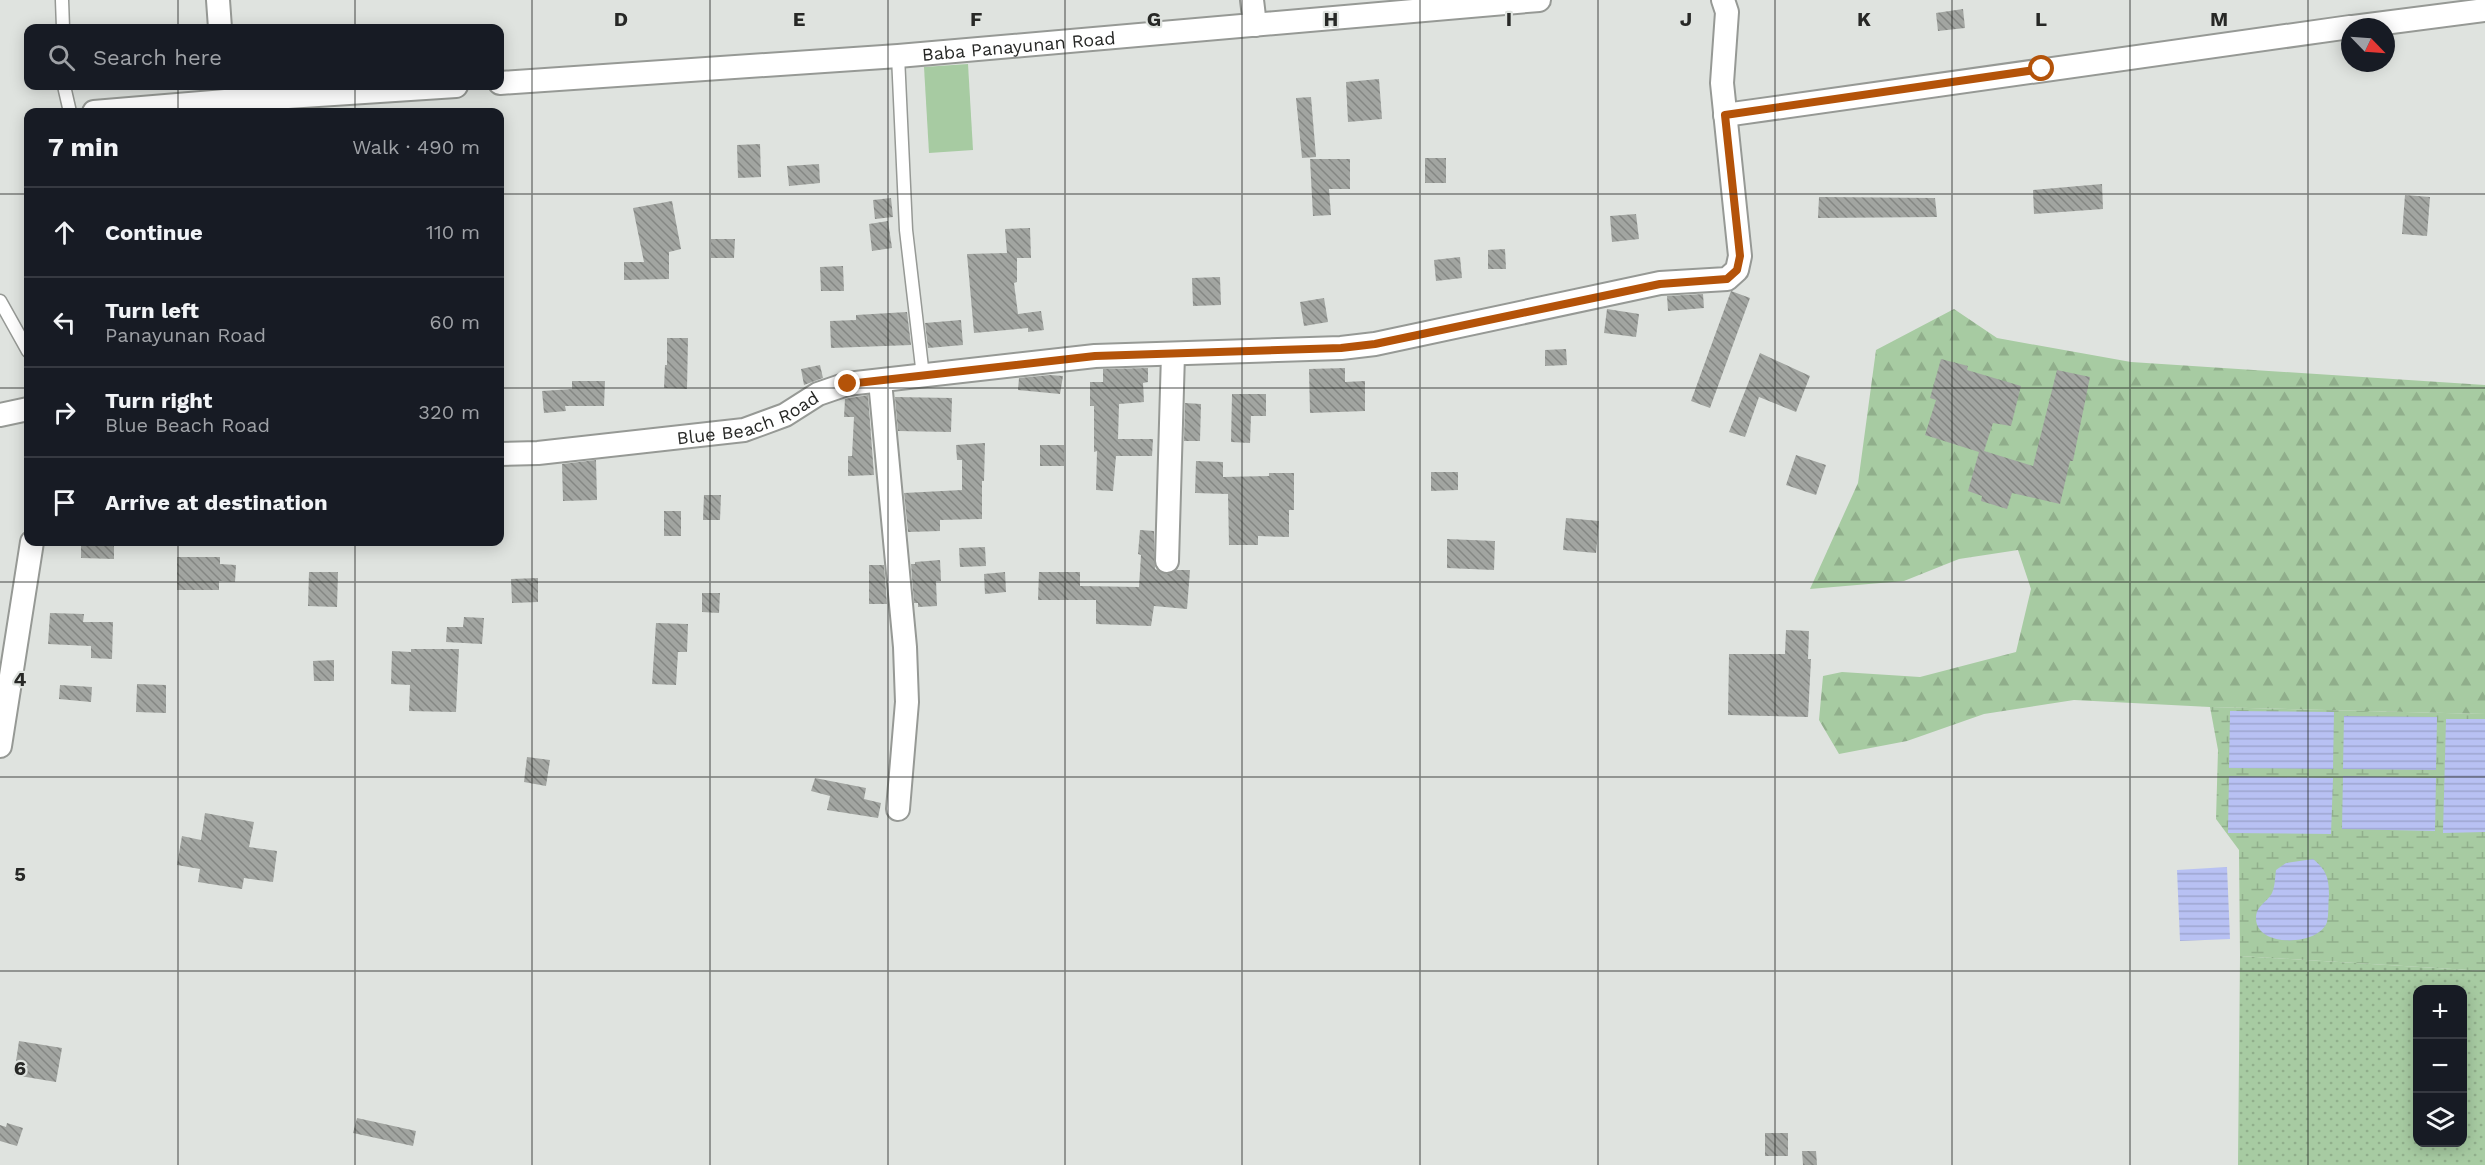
<!DOCTYPE html>
<meta charset="utf-8">
<style>
body{margin:0;font-family:"Work Sans",sans-serif;background:#242831;color:#f1f3f6}
.controls{position:absolute;right:18px;bottom:18px;display:grid;overflow:hidden;border-radius:12px;box-shadow:0 3px 15px #0003}
.controls button{width:54px;height:54px;display:grid;place-items:center;padding:0;border:0;border-bottom:2px solid #363941;background:#171b24;color:#f1f3f6;font:30px sans-serif}
.compass{position:absolute;left:2341px;top:18px;width:54px;height:54px;border-radius:50%;background:#171b24;box-shadow:0 3px 15px #0003;rotate:115deg}
.stop{position:absolute;width:18px;height:18px;margin:-14px;border:4px solid #b45309;border-radius:50%;background:#fff}
.stop.end{background:#b45309;border-color:#fff;box-shadow:0 2px 6px #0008}
.list{margin:0;padding:0;list-style:none}
h2{display:flex;justify-content:space-between;align-items:center;height:78px;margin:0;padding:0 24px;font-size:26px}
h2 small{font-size:20px;font-weight:400;color:#9ea1a6}
.list li{display:grid;grid-template-columns:39px 1fr auto;gap:18px;align-items:center;box-sizing:border-box;height:90px;padding:0 24px;border-top:2px solid #363941}
.list b{display:block;font-size:22px;white-space:nowrap}
.list p{margin:0;font-size:20px;white-space:nowrap;color:#9ea1a6}
.list em{font-size:20px;font-style:normal;color:#9ea1a6}
.icon{flex:none;width:33px;height:33px;fill:none;stroke:currentColor;stroke-width:2;stroke-linecap:round;stroke-linejoin:round}
.map{position:relative;flex:none;width:2485px;height:1165px;overflow:hidden}
.search{position:absolute;background:#171b24;box-shadow:0 3px 15px #0003;left:24px;top:24px;width:480px;height:66px;display:flex;align-items:center;gap:15px;box-sizing:border-box;padding:0 21px;border-radius:12px;color:#9ea1a6;font-size:22px}
.panel{position:absolute;background:#171b24;box-shadow:0 3px 15px #0003;left:24px;top:108px;width:480px;height:438px;border-radius:12px}
.map>svg:first-child{display:block}
</style>
<div class="map">
<svg width="2485" height="1165" viewBox="0 0 2485 1165">
<defs>
<pattern id="grass-dots" width="8" height="8" patternUnits="userSpaceOnUse" patternTransform="scale(1.5)"><rect width="8" height="8" fill="#a7cba2"/><path d="M2 2h.1M6 6h.1" fill="none" stroke="#90ae8b" stroke-width="1.8" stroke-linecap="round"/></pattern>
<pattern id="forest-firs" width="22" height="20" patternUnits="userSpaceOnUse" patternTransform="scale(1.5)"><rect width="22" height="20" fill="#a7cba2"/><path d="M5 1l3.5 6h-7zM16 11l3.5 6h-7z" fill="#90ae8b"/></pattern>
<pattern id="wetland-marsh" width="20" height="14" patternUnits="userSpaceOnUse" patternTransform="scale(1.5)"><rect width="20" height="14" fill="#a7cba2"/><path d="M1 5h8M5 5V1M11 12h8M15 12V8" fill="none" stroke="#90ae8b"/></pattern>
<pattern id="water-rules" width="6" height="5" patternUnits="userSpaceOnUse" patternTransform="scale(1.5)"><rect width="6" height="5" fill="#b8c1f3"/><path d="M0 2.5h6" fill="none" stroke="#9ea6d0"/></pattern>
<pattern id="building-back-hatch" width="6" height="6" patternUnits="userSpaceOnUse" patternTransform="scale(1.5)"><rect width="6" height="6" fill="#a2a5a1"/><path d="M-1 5l2 2M0 0l6 6M5-1l2 2" fill="none" stroke="#848683"/></pattern>
</defs>
<rect width="100%" height="100%" fill="#dfe3df"/>
<path fill="url(#grass-dots)" fill-rule="evenodd" d="M2240,956l245,15v194h-247zM2418,990h44v152h-44z"/>
<path fill="url(#forest-firs)" d="M1954,309l43,29 134,24 354,23v329l-275,-7 -136,-7 -90,14 -77,27 -68,13 -20,-34 4,-44 19,-4 78,5 96,-25 15,-63 -13,-39 -59,9 -55,22 -94,8 48,-106 18,-133z"/>
<path fill="url(#wetland-marsh)" d="M2210,707l275,7v257l-245,-15 -1,-106 -23,-31 2,-69z"/>
<path fill="#a7cba2" d="M968,64l5,86 -44,3 -5,-86z"/>
<path fill="url(#water-rules)" d="M2230,711l104,1 -1,57 -104,-1z
M2344,716l93,1 -1,53 -93,-1z
M2446,719h39v113l-42,1z
M2229,776l104,2 -2,56 -103,-1z
M2343,776l93,2 -1,53 -93,-2z
M2313,859c13,11 16,18 16,36 -1,8 0,19 -2,27 -8,24 -70,26 -71,-3 0,-14 10,-15 16,-26 3,-6 3,-16 4,-23l10,-7z
M2227,867l3,72 -50,2 -3,-71z"/>
<path fill="url(#building-back-hatch)" d="M1963,9l2,19 -27,3 -2,-18z
M1379,79l3,40 -34,3 -2,-40z
M1311,97l5,60 -14,1 -6,-60z
M760,144l1,33 -23,1 -1,-33z
M1425,158h21v25h-21z
M1310,159h40v30h-21l2,26 -18,1z
M819,164l1,19 -31,3 -2,-20z
M2102,184l1,25 -69,5 -1,-24z
M2405,195l25,2 -3,39 -25,-2z
M1819,197l116,1 2,19 -119,1z
M891,198l2,19 -18,2 -2,-19z
M672,201l9,48 -12,3v27l-45,1v-18h20l-11,-54z
M1636,214l3,25 -27,3 -2,-26z
M888,221l4,27 -20,3 -3,-27z
M1030,228l1,30h-14v24l-3,1 4,31 23,-3 3,19 -16,2v-4l-54,5 -7,-79 40,-1 -2,-24z
M711,239h24l-1,19h-23z
M1505,249l1,20h-18v-19z
M1460,257l2,21 -26,3 -2,-21z
M843,266l1,25h-23l-1,-24z
M1220,277l1,28 -28,1 -1,-28z
M1731,291l19,7 -40,110 -19,-7z
M1703,294l1,14 -36,3 -1,-15z
M1324,298l4,24 -24,4 -4,-24z
M1607,309l32,5 -3,23 -32,-4z
M907,312l4,33 -80,3 -1,-27 26,-1v-5z
M961,320l2,25 -35,3 -3,-25z
M667,338h21l-1,51 -23,-1 1,-23h2z
M1566,349l1,16 -22,1v-16z
M1760,353l50,23 -14,36 -37,-15 -14,40 -16,-5z
M1941,359l27,7 -1,4 54,16 -10,40 -18,-3 -9,28 49,15 24,-96 33,7 -17,84h-3l-10,43 -48,-11 -5,16 -26,-8 1,-5 -14,-5 11,-39 -54,-17 11,-35 -6,-2z
M820,365l3,13 -19,7 -3,-16z
M1148,368v14l-5,1 1,19 -25,2 -1,35h35l-1,17h-36l-3,35 -17,-1 1,-39 -3,1v-46h-4v-24h13v-13z
M1345,368v14l20,-1v30l-55,2 -1,-44z
M1050,375l13,1 -3,18 -42,-4 1,-12z
M572,381h33l-1,25h-39l1,5 -22,2 -2,-22 30,-2z
M1232,394h34v22h-15l-1,27 -19,-1z
M868,395l6,80 -26,1v-20h4l2,-39h-10l1,-18z
M895,397l57,1 -1,34 -53,-1z
M1185,403l16,1 -1,37h-16z
M985,443l-1,38h-2v38l-42,1v11l-32,1 -4,-39 58,-3v-30h-5l-1,-15z
M1040,445h24v21h-24z
M1796,455l30,10 -10,30 -30,-10z
M596,460l1,40 -34,1 -1,-37z
M1196,461l27,1v15l46,-1v-3h25v37h-5v27l-31,-1v9h-29l-1,-51 -33,-1z
M1431,472h27v18l-27,1z
M704,495h17l-1,25h-17z
M664,511h17v25h-17z
M1566,518l33,3 -3,32 -33,-3z
M1140,530l14,1 1,38 12,5 10,-4h13l-3,39 -33,-3 -3,20 -55,-2v-24h-58l1,-28h41v14l59,1 2,-32 -3,-1z
M1447,539l48,2 -1,29 -47,-2z
M81,542h33v17l-33,-1z
M985,547l1,19 -26,1 -1,-19z
M177,557h43v7l16,1 -1,17 -16,-1v9h-42z
M940,560l1,21h-5l1,25 -19,1v-4h-4l-3,-39h4v-2z
M869,565h15l3,39h-18z
M309,572h29l-1,35 -29,-1z
M1005,572l1,20 -21,2 -1,-20z
M538,578v24l-26,1 -1,-24z
M702,593h18l-1,20 -17,-1z
M50,613l34,1 -1,8h30l-1,37 -21,-1v-12l-43,-2z
M464,617l20,1 -2,26 -36,-2 1,-15h16z
M656,623l32,1 -1,28h-9l-2,33 -24,-1z
M1786,630l23,1 -1,28h3l-3,58 -80,-2 1,-61h56z
M411,649h48l-3,63 -47,-1 1,-26 -19,-1 1,-33 19,1z
M334,660v21h-20l-1,-20z
M137,684l29,1v28l-30,-1z
M60,685l32,2 -1,15 -32,-3z
M527,757l23,3 -4,26 -22,-4z
M815,778l51,10 -2,11 17,4 -3,15 -51,-8 3,-14 -19,-5z
M205,813l49,9 -5,25 28,4 -4,31 -29,-4 -2,11 -44,-7 2,-13 -23,-4 5,-29 19,4z
M19,1041l43,7 -6,34 -42,-7z
M357,1118l59,13 -3,15 -60,-13z
M7,1123l16,5 -6,18 -17,-5v-16l6,2z
M1765,1133h23v23h-23z
M1802,1151h14l1,14h-14z"/>
<g fill="none" stroke-linecap="round" stroke-linejoin="round">
<defs>
<path id="service" d="M62,0l1,28
M898,56l8,174 17,146
M64,86l6,26
M0,301l28,50"/>
<g id="minor">
<path d="M218,0l2,28"/>
<path d="M1252,0l3,25"/>
<path d="M2353,27l132,-17"/>
<path id="s1" d="M500,83l398,-27 641,-56"/>
<path d="M94,112l131,-11 231,-15"/>
<path d="M1725,115l625,-88"/>
<path d="M880,381l25,266 2,55 -9,107"/>
<path d="M0,415l28,-6"/>
<path id="s2" d="M500,454l38,-1 206,-23 41,-15 33,-21 29,-10 248,-28 246,-8 34,-4 285,-61 67,-4 10,-9 3,-14 -18,-173 5,-71 -4,-12"/>
<path d="M1167,561l6,-207"/>
<path d="M0,746l32,-204"/>
</g>
</defs>
<use href="#service" stroke="#969995" stroke-width="15"/>
<use href="#minor" stroke="#969995" stroke-width="26"/>
<use href="#service" stroke="#fff" stroke-width="12"/>
<use href="#minor" stroke="#fff" stroke-width="22"/>
</g>
<g fill="none" stroke-linecap="round" stroke-linejoin="round">
<path stroke="#b45309" stroke-width="8" d="M848,384l247,-28 246,-8 34,-4 285,-60 67,-5 10,-9 3,-14 -15,-141 317,-46"/>
</g>
<path fill="none" stroke="#272826" stroke-width="1.5" stroke-opacity="0.55" d="M178,0v28M355,0v28M532,0v1165M710,0v1165M888,0v1165M1065,0v1165M1242,0v1165M1420,0v1165M1598,0v1165M1775,0v1165M1952,0v1165M2130,0v1165M2308,0v1165M178,86v26M355,86v26M0,194h28M500,194h1985M0,388h28M500,388h1985M178,542v623M355,542v623M0,582h2485M0,777h2485M0,971h2485"/>
<g text-anchor="middle" dominant-baseline="central" stroke-width="4.5" stroke-linejoin="round" paint-order="stroke">
<g font-size="18" fill="#272826" stroke="#dfe3df">
<text stroke="none"><textPath href="#s1" startOffset="520">Baba Panayunan Road</textPath></text>
<text stroke="none"><textPath href="#s2" startOffset="252">Blue Beach Road</textPath></text>
</g>
</g>
<g font-size="20" text-anchor="middle" font-weight="bold" fill="#272826" stroke="#dfe3df" stroke-width="4.5" stroke-linejoin="round" paint-order="stroke">
<text x="621" y="26">D</text>
<text x="799" y="26">E</text>
<text x="976" y="26">F</text>
<text x="1154" y="26">G</text>
<text x="1331" y="26">H</text>
<text x="1509" y="26">I</text>
<text x="1686" y="26">J</text>
<text x="1864" y="26">K</text>
<text x="2041" y="26">L</text>
<text x="2219" y="26">M</text>
<text x="20" y="686">4</text>
<text x="20" y="881">5</text>
<text x="20" y="1075">6</text>
</g>
</svg>
<div class="controls">
<button>+</button>
<button>−</button>
<button><svg class="icon" aria-label="layers" viewBox="0 0 24 24"><path d="M12 4l9 5-9 5-9-5zM3 14l9 5 9-5"/></svg></button>
</div>
<svg class="compass" viewBox="-18 -18 36 36"><path d="M0-13l5 13h-10z" fill="#e53935"/><path d="M0 13l5-13h-10z" fill="#9ea1a6"/></svg>
<div class="stop" style="left:2042px;top:69px"></div>
<div class="stop end" style="left:848px;top:384px"></div>
<div class="search"><svg class="icon" aria-label="search" viewBox="0 0 24 24"><circle cx="10" cy="10" r="6"/><path d="M15 15l6 6"/></svg>Search here</div>
<section class="panel">
<h2>7 min<small>Walk · 490 m</small></h2>
<ul class="list">
<li><svg class="icon" aria-label="ahead" viewBox="0 0 24 24"><path d="M12 20V5M6 11l6-6 6 6"/></svg><div><b>Continue</b></div><em>110 m</em></li>
<li><svg class="icon" aria-label="left" viewBox="0 0 24 24"><path d="M17 20v-9H6M10 6l-5 5 5 5"/></svg><div><b>Turn left</b><p>Panayunan Road</p></div><em>60 m</em></li>
<li><svg class="icon" aria-label="right" viewBox="0 0 24 24"><path d="M7 20v-9h11M14 6l5 5-5 5"/></svg><div><b>Turn right</b><p>Blue Beach Road</p></div><em>320 m</em></li>
<li><svg class="icon" aria-label="arrive" viewBox="0 0 24 24"><path d="M6 21V4h12l-3 4 3 4H6"/></svg><div><b>Arrive at destination</b></div></li>
</ul>
</section>
</div>
